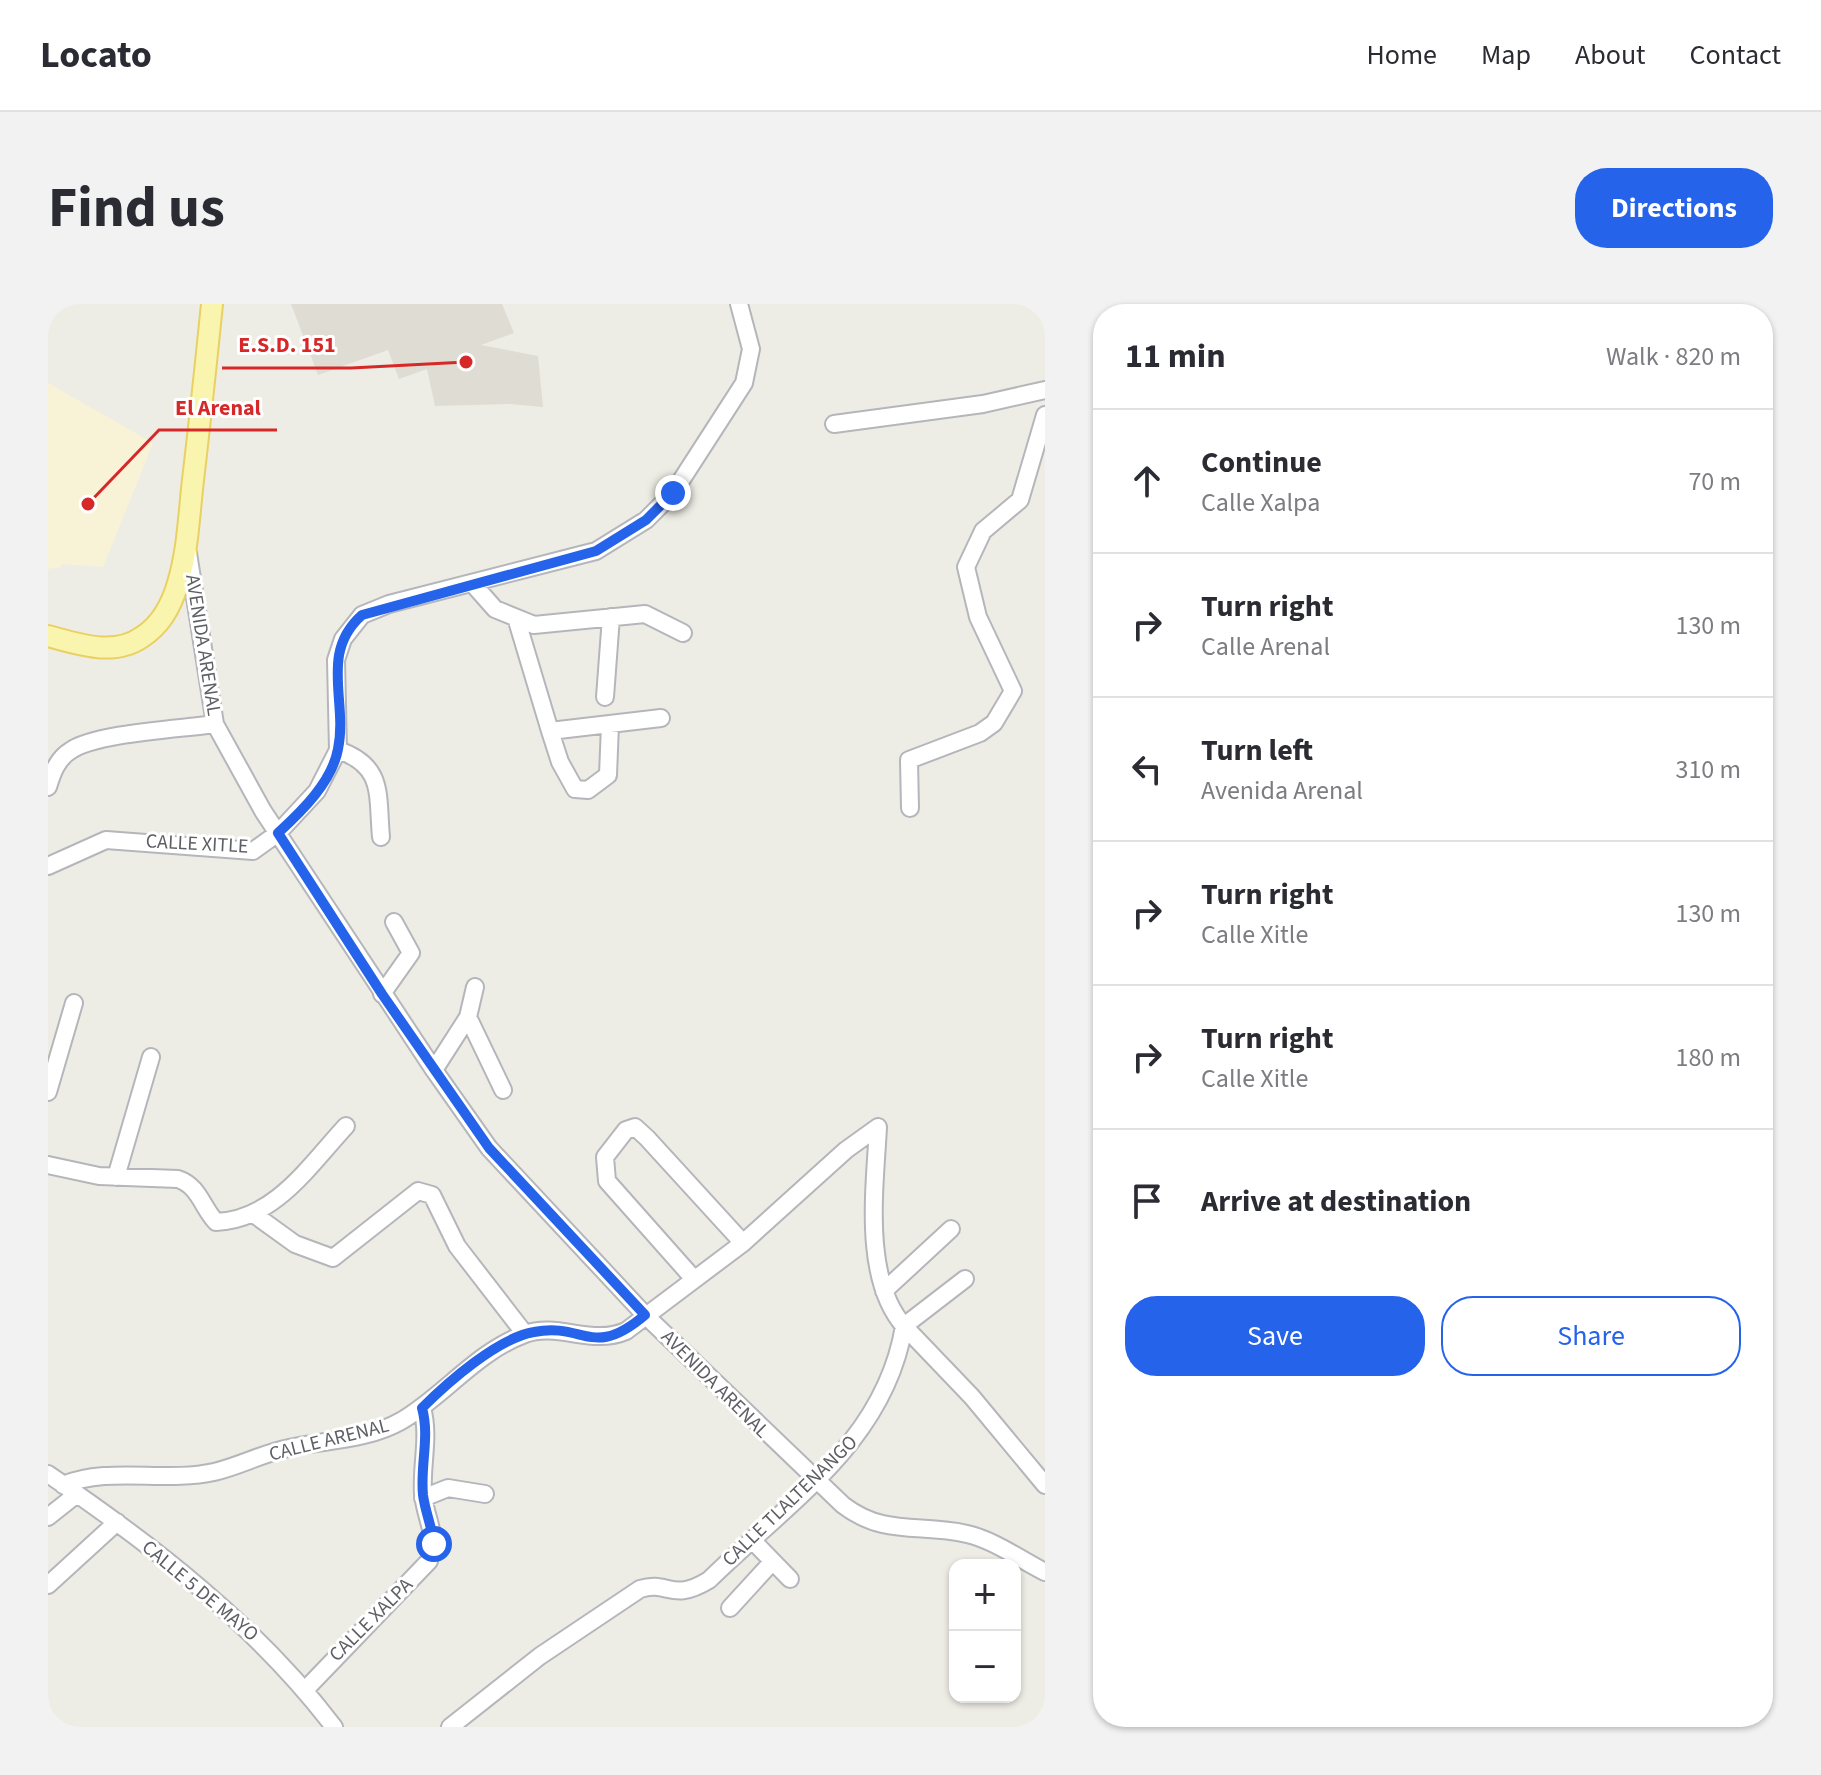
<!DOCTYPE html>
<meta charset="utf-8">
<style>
body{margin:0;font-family:"Source Sans 3",sans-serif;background:#f2f2f3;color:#2b2b33}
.controls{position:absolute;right:24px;bottom:24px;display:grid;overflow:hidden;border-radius:16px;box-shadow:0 2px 6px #0004}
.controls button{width:72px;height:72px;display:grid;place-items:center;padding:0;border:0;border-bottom:2px solid #e1e1e2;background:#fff;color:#2b2b33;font:40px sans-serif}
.stop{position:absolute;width:24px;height:24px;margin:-18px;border:6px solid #2563eb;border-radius:50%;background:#fff}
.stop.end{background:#2563eb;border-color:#fff;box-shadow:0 2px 8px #0008}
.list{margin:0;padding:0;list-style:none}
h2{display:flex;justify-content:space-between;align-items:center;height:104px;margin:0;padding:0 32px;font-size:34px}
h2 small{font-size:26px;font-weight:400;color:#7c7c81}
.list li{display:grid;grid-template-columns:52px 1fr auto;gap:24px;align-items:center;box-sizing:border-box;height:144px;padding:0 32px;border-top:2px solid #e1e1e2}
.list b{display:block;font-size:30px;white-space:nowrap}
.list p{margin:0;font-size:26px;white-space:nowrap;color:#7c7c81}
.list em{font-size:26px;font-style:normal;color:#7c7c81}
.actions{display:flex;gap:16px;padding:24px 32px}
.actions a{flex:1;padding:18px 0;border:2px solid #2563eb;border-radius:32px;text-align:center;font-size:28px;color:#2563eb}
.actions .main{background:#2563eb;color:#fff}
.icon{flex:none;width:44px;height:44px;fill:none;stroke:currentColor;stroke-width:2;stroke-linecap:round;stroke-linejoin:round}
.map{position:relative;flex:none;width:997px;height:1423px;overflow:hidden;border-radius:32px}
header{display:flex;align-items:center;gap:48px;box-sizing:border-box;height:112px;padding:0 40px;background:#fff;border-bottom:2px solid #e1e1e2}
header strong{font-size:38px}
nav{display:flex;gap:44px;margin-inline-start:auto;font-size:28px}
.intro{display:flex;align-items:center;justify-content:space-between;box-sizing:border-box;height:192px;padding:0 48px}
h1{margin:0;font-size:56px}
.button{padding:20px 36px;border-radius:32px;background:#2563eb;color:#fff;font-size:28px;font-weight:700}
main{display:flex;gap:48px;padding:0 48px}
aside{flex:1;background:#fff;border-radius:32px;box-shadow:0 2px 6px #0004}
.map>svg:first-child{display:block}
</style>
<header>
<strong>Locato</strong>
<nav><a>Home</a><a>Map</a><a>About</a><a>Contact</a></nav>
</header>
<div class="intro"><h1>Find us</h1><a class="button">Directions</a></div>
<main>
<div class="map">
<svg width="997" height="1423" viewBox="0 0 997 1423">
<rect width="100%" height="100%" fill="#eeede5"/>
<path fill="#dedcd3" d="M243,0h211l12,29 -33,12 57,11 5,51 -33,-3 -75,2 -8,-37 -28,10 -11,-29 -70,25z"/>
<path fill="#f8f3d6" d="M0,79l105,60 -50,124 -41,-3 -1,3 -13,2z"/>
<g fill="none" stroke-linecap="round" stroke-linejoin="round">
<defs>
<path id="minor" d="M786,120l149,-20 62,-14
M140,249l27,171 48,87 171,259 55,78 156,167 198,190c42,32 77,18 124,29 27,6 54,26 78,38
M424,279l23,26 39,16 111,-11 38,19
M469,317l33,110 111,-13
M557,393l6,-80
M502,427l10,31 15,27 13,1 20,-15 2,-50
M290,446c47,16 39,45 43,87
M0,483c4,-13 9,-28 22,-36 25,-18 111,-22 145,-27
M862,504l-1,-48 71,-27 14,-10 19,-32 -35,-74 -12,-50 17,-36 37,-31 25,-85
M0,562l58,-26 147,11 25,-18 39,-42 21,-41 -2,-90 7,-21 19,-24 27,-11 207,-53 50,-31 27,-27 71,-110 7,-34 -12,-45
M334,690l29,-41 -17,-31
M420,713l35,73
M386,766l34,-53 7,-30
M0,788l26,-89
M0,861l51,11 79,3c21,7 24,28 38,43 58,-2 93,-56 130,-96
M68,873l35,-120
M207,911l40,29 38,14 85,-67 14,4 25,51 68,88
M645,974l-86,-97 -2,-24 21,-27 9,-3 12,11 96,105
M917,975l-61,47 68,71 73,88
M836,987l67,-62
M0,1170c106,72 208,151 286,253
M15,1181c46,-19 102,-2 151,-13 26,-6 49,-19 75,-24 36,-8 79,-8 112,-27 43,-25 75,-69 124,-87 33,-12 67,12 101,-3l117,-88 103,-93 32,-23
M375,1194l25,-10 37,6
M0,1213l29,-23
M703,1235l39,40
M0,1281l69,-63
M682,1304l42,-46
M257,1386l124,-129c9,-29 -3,-39 -6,-67 -2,-30 7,-57 -1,-86
M402,1423l90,-71 100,-67c29,-9 31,14 69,-9 78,-77 176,-138 195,-254 -42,-48 -29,-139 -26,-199"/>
<path id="major" d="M0,332c30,8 66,21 94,1 19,-12 30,-33 36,-54 10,-33 11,-69 15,-103 7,-59 13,-117 19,-176"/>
</defs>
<use href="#minor" stroke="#b5b6bb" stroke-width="20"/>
<use href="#major" stroke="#e9d063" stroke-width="24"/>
<use href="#minor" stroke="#fff" stroke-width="16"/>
<use href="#major" stroke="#faf5ae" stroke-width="20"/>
</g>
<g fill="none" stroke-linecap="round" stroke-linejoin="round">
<path stroke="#2563eb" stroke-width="10" d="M386,1240c-2,-17 -9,-33 -11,-49 -3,-30 7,-58 -1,-87 26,-26 76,-70 112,-76 51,-10 58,28 111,-17l-156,-167 -107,-154 -104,-161c24,-22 54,-51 60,-84 10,-48 -19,-96 24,-134l234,-64 50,-31 27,-27"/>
</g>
<g text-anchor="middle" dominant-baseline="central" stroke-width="6" stroke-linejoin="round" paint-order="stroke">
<g font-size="20" fill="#5d5f64" stroke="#fff">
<text transform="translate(155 341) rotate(81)">AVENIDA ARENAL</text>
<text transform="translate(149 540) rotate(3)">CALLE XITLE</text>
<text transform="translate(667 1080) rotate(45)">AVENIDA ARENAL</text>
<text transform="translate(281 1136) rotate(-14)">CALLE ARENAL</text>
<text transform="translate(742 1197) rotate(-44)">CALLE TLALTENANGO</text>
<text transform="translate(152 1287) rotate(40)">CALLE 5 DE MAYO</text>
<text transform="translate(323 1316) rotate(-45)">CALLE XALPA</text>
</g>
</g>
<path fill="none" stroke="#d62828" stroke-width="3" d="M418 58L303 64H174M40 200L111 126H229"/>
<g fill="#d62828" stroke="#fff" stroke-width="3">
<circle cx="418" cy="58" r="8"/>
<circle cx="40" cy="200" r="8"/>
</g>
<g font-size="22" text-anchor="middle" font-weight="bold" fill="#d62828" stroke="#fff" stroke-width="6" stroke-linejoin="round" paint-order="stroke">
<text x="239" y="48">E.S.D. 151</text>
<text x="170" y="111">El Arenal</text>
</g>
</svg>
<div class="controls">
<button>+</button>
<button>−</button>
</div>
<div class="stop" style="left:386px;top:1240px"></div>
<div class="stop end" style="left:625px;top:189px"></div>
</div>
<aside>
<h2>11 min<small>Walk · 820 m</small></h2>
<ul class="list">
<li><svg class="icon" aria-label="ahead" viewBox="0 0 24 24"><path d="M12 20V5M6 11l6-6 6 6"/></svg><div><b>Continue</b><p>Calle Xalpa</p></div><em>70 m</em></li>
<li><svg class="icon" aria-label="right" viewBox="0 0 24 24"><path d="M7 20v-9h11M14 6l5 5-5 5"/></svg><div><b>Turn right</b><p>Calle Arenal</p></div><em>130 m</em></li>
<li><svg class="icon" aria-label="left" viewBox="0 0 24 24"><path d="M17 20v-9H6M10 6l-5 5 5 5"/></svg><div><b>Turn left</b><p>Avenida Arenal</p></div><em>310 m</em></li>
<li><svg class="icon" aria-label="right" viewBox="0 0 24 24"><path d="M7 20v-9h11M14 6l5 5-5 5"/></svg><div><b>Turn right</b><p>Calle Xitle</p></div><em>130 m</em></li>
<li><svg class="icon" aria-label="right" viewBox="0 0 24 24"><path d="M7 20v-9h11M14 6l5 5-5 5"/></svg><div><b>Turn right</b><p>Calle Xitle</p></div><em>180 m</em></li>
<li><svg class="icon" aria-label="arrive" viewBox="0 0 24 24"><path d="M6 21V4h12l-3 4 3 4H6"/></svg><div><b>Arrive at destination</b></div></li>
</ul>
<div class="actions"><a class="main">Save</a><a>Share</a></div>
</aside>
</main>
